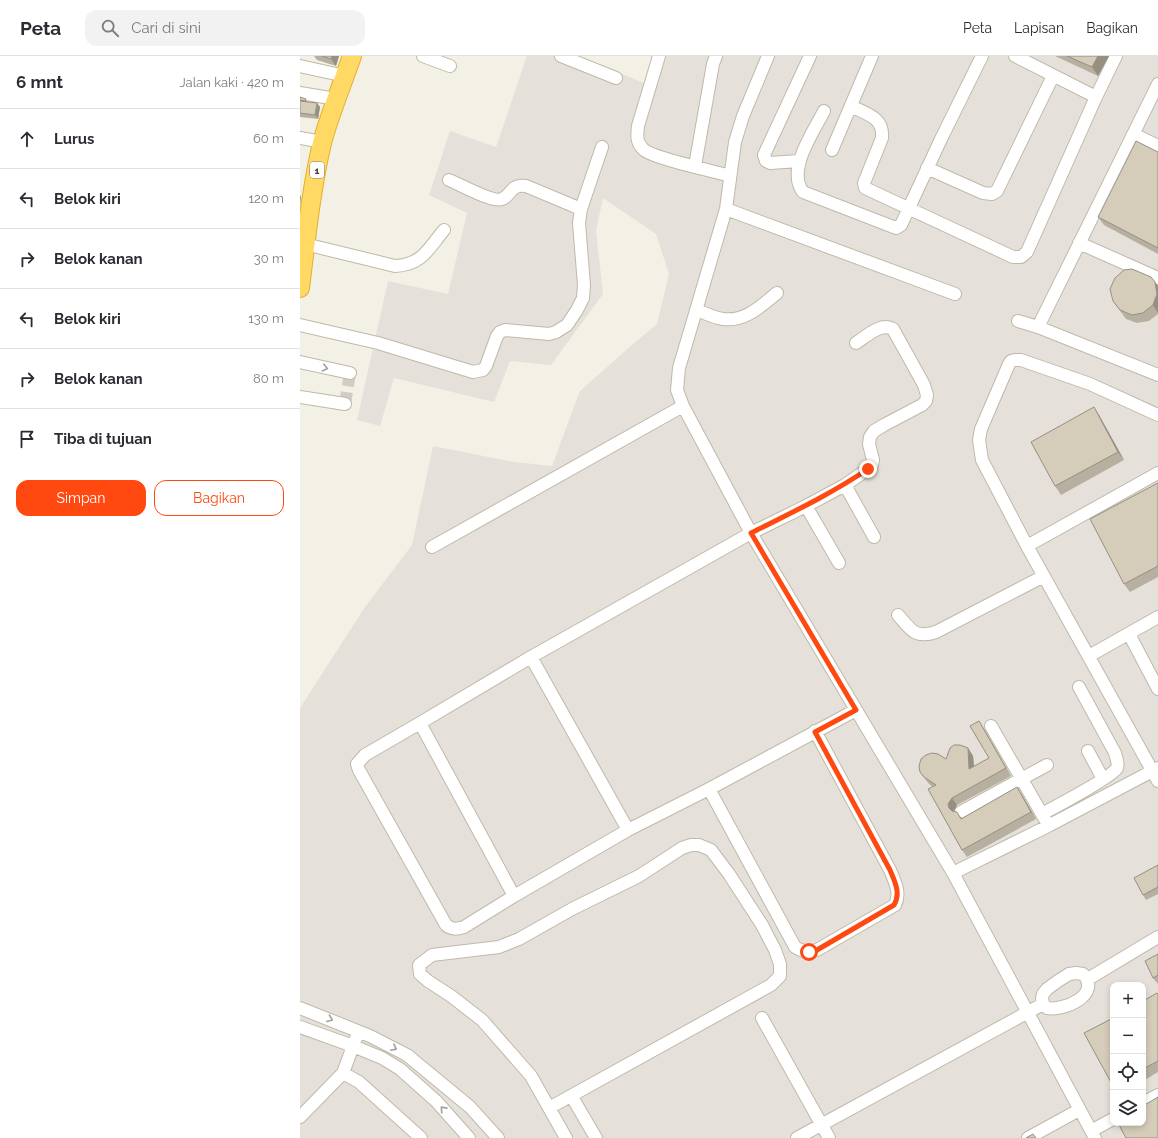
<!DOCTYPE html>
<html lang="id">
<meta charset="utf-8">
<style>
body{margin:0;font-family:Raleway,sans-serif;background:#f2f2f3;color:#2b2b33}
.controls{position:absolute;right:12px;bottom:12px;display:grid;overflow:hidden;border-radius:8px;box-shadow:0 2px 6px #0003}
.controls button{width:36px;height:36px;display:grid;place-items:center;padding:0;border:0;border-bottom:1px solid #e1e1e2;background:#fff;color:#2b2b33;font:20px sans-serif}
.stop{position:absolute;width:12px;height:12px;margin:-9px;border:3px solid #ff4910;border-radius:50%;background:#fff}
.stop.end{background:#ff4910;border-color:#fff;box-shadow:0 1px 4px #0008}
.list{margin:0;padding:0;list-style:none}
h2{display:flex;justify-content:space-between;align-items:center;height:52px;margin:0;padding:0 16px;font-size:17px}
h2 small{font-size:13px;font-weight:400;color:#7c7c81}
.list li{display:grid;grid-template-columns:26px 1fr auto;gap:12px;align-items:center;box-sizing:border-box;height:60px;padding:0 16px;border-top:1px solid #e1e1e2}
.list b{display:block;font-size:15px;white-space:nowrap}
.list em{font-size:13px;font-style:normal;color:#7c7c81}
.actions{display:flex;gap:8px;padding:12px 16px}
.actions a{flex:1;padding:9px 0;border:1px solid #ff4910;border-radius:12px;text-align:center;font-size:14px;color:#ff4910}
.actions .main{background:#ff4910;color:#fff}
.icon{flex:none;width:22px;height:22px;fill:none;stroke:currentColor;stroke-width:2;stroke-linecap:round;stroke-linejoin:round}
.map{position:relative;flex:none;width:858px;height:1082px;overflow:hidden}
header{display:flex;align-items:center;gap:24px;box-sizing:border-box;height:56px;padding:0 20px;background:#fff;border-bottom:1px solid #e1e1e2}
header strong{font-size:19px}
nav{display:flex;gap:22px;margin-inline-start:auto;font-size:14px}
.search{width:280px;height:36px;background:#f2f2f3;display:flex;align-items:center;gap:10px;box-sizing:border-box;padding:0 14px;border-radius:12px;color:#7c7c81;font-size:15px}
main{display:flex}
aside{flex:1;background:#fff}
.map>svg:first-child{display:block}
</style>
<header>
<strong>Peta</strong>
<div class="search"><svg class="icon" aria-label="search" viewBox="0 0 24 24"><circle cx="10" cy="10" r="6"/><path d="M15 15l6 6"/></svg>Cari di sini</div>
<nav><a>Peta</a><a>Lapisan</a><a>Bagikan</a></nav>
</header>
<main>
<aside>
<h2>6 mnt<small>Jalan kaki · 420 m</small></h2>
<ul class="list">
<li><svg class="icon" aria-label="ahead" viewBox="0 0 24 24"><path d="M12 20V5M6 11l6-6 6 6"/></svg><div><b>Lurus</b></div><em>60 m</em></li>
<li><svg class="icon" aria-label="left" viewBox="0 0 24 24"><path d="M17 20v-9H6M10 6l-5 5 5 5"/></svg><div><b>Belok kiri</b></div><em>120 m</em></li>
<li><svg class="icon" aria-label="right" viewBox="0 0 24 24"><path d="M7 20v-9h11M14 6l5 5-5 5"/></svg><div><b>Belok kanan</b></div><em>30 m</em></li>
<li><svg class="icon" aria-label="left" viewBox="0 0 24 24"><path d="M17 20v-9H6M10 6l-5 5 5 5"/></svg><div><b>Belok kiri</b></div><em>130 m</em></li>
<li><svg class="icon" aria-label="right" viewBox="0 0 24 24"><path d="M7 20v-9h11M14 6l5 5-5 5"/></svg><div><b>Belok kanan</b></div><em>80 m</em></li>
<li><svg class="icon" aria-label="arrive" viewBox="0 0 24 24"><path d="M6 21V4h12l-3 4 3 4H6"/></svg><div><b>Tiba di tujuan</b></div></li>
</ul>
<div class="actions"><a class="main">Simpan</a><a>Bagikan</a></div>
</aside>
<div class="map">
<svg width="858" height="1082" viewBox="0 0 858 1082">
<rect width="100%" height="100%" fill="#f3f0e5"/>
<path fill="#e5e1da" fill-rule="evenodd" d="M227,0h26l54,19 3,-6 34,14 9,-27h505v1082h-858v-430l65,-101 47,-62 21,-99 81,16 38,4 28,-75 52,-46 25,-21 12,-50 -13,-40 -53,-36 -7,33 7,63 -52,71 -41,-4 -16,41 -100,-24 -14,48 -23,-6 31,-139 60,13 19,-81 -38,-18 21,-64 46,16zM813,929h30v138h-30z"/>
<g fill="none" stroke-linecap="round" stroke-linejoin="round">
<path stroke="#d0cdc2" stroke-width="12" stroke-dasharray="12 6" stroke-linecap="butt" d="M45,348l5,-31"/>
<defs>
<path id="minor" d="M123,0l27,10
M261,0l55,22
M359,0l-21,70c-1,9 -2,16 5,23 8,9 72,22 87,27
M468,0l-25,60 -8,26 -9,67 -47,159 -2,22 6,16 68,127 202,340 142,265
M715,0l81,41
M0,10l45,10
M0,37l36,6
M551,50c15,8 33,11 31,32l-18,45 1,5 148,69h8l6,-5 69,-155 20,-41
M524,55c-10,20 -38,59 -21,81l93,36 5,-3 40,-86 41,-83
M833,78l25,12
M0,82l22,4
M532,94l40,-94
M499,105l-29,2 -4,-2 -2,-6 46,-99
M395,110l18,-102 3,-8
M627,112l56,25 9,1 5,-3 56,-115
M149,124c10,4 44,23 53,19 11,-5 8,-15 24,-13l55,23
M426,153l229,85
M779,187l79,35
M5,188l90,22c27,-1 33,-17 49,-36
M397,254c8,3 17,8 26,9 22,3 38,-13 54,-26
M718,265l20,6 120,48
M0,269l78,18 95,29 10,-2 3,-4 11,-30 3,-4 5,-2 44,4 7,-2 11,-7 10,-15 6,-12 1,-13 -5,-62 2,-14 21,-62
M738,271l120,-243
M0,306l50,11
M0,341l45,7
M858,359l-68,-31 -69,-24h-6l-4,1 -2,3 -28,65 -2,11 3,20 45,86 131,235
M545,429l29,52
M506,450l33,57
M727,490l131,-73
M132,491l251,-141
M598,559c13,15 17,24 38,17l108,-56
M829,578l29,55
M789,600l69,-39
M231,601l97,173
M556,654l-147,79 -81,41 -114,66 -50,31c-7,2 -12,3 -18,-2l-87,-155 -2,-6 8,-9 55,-32 111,-66 220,-124 55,-27 39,-21 23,-16 4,-4 1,-5 -4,-16 1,-7 4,-6 10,-6 38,-20 4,-4 1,-6 -3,-10 -31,-56c-12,-7 -26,7 -37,14
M120,667l94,173
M691,670l55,95
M788,695l15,28
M409,733l86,158c8,5 13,5 22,3l78,-45c6,-12 0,-23 -5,-35l-75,-139
M661,756l86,-47
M742,758c13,-7 70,-37 75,-46 2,-5 -1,-10 -2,-15l-36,-66
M653,817l95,-47 110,-58
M788,923l70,-42
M0,952l70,28 37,19 63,52 28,31
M462,962l67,120
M0,971l53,19 29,12 18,11 36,32 33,37
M43,1017l13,-35
M272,1041l24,41
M843,1047l15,-8
M249,1052l222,-123 9,-9v-12l-5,-14 -13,-25 -33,-51 -18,-24 -12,-5h-8l-9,3 -43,28 -67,33 -53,30 -20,8 -67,8 -13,10 1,9 8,7 23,15 31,24 49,56 35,62
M0,1061l43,-44 16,9 62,56
M791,1075l22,-12
M497,1082l246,-134 -1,-6 1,-4 4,-5 11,-8 11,-7 7,-1 7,1c19,21 -19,37 -36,34l-4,-4
M728,1082l51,-28"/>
<path id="highway" d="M0,232c6,-48 11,-98 22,-145 8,-30 20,-58 30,-87"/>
</defs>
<use href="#minor" stroke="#bfb9a7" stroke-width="14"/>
<use href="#highway" stroke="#e2b030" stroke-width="20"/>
<use href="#minor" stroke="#fff" stroke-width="12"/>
<use href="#highway" stroke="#ffd964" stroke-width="18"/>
</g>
<path fill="#b7b0a0" d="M14,0h25l-3,10 -19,-6z
M755,0h54l-11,20z
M0,41l8,5 12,5 -2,12 -18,-2z
M858,96v102l-54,-29 -6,-8z
M855,226l3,4v28l-9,7 -12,2 -11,-4 -13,-18z
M799,359l25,45 -63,35 -6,-9z
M858,427v94l-28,15 -6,-8z
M684,673l27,47 -54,29 -3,6 8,7 60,-23 14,24 -69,38 -5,-7 -29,-63 -4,-3 -9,-12 48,-24 5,8 1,11 15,-9z
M858,809v29l-12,6 -3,-5z
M858,898v30l-5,-6z
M858,938v78l-15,9v-80z"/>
<path fill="#959082" d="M32,0h7l-3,10 -5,-7z
M798,0h11l-11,20 -6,-9z
M17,47l3,4 -2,12 -3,-4z
M0,139l1,2 -1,8z
M855,226l3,4v27l-5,-8z
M794,351l5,8 25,45 -6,-8z
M679,665l5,8 27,47 -5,-8z
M668,692l5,8 2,21 -6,-8z
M717,731l5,8 14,24 -5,-7z
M652,742l5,7 -3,6 1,5 -6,-8 -1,-4z"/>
<path fill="#d5cdba" stroke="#959082" d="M22,0h10l-1,3z
M767,0h31l-6,11z
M0,41l6,2 -1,2 -5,-1z
M0,45l17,2 -2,12 -15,-2z
M836,85l22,11v96l-60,-31z
M832,213l19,8 4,5 2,12 -4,11 -10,8 -11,2 -12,-5 -7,-9 -3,-12 5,-11 9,-8z
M794,351l24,45 -63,34 -24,-44z
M858,427v83l-34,18 -34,-65z
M679,665l27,47 -54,30 -4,6 1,4 3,3 5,1 4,7 56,-32 14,25 -69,38 -34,-61 8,-4 -12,-8 -4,-5 -1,-6 2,-7 5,-4 6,-2 6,1 8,5 4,-11 4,-3h6l8,3 1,21 20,-11 -19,-32z
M858,809v22l-15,8 -9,-17z
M858,898v21l-5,3 -8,-17z
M857,937l1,1v67l-15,8v-68z
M813,962v68l-29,-53z
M858,1041v41h-32l-8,-15h25v-17z
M733,1078l3,4h-10z"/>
<defs><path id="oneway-chevron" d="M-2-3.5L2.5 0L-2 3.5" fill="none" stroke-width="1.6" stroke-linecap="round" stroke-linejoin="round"/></defs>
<g stroke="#a2a09a">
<use href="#oneway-chevron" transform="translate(25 312) rotate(13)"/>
<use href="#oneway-chevron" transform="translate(30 963) rotate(21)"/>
<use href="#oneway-chevron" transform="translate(94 992) rotate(27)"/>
<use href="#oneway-chevron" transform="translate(143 1053) rotate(-132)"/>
</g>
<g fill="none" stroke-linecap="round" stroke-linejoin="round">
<path stroke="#ff4910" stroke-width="5" d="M509,896l8,-2 77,-45c7,-12 1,-23 -4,-35l-75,-138 41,-22 -105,-177c40,-20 80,-39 117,-64"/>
</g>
<g text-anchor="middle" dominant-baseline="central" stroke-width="4" stroke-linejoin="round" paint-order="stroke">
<rect fill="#fff" stroke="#7e7971" stroke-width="1" x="10" y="106" width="14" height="16" rx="3"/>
<g font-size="10" font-weight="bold" fill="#464034">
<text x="17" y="114">1</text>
</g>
</g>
</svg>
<div class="controls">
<button>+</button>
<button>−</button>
<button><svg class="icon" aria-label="locate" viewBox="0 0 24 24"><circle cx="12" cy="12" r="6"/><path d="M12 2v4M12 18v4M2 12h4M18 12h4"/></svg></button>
<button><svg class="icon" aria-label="layers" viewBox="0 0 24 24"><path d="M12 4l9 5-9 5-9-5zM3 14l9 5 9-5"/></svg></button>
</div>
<div class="stop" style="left:509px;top:896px"></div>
<div class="stop end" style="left:568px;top:413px"></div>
</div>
</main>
